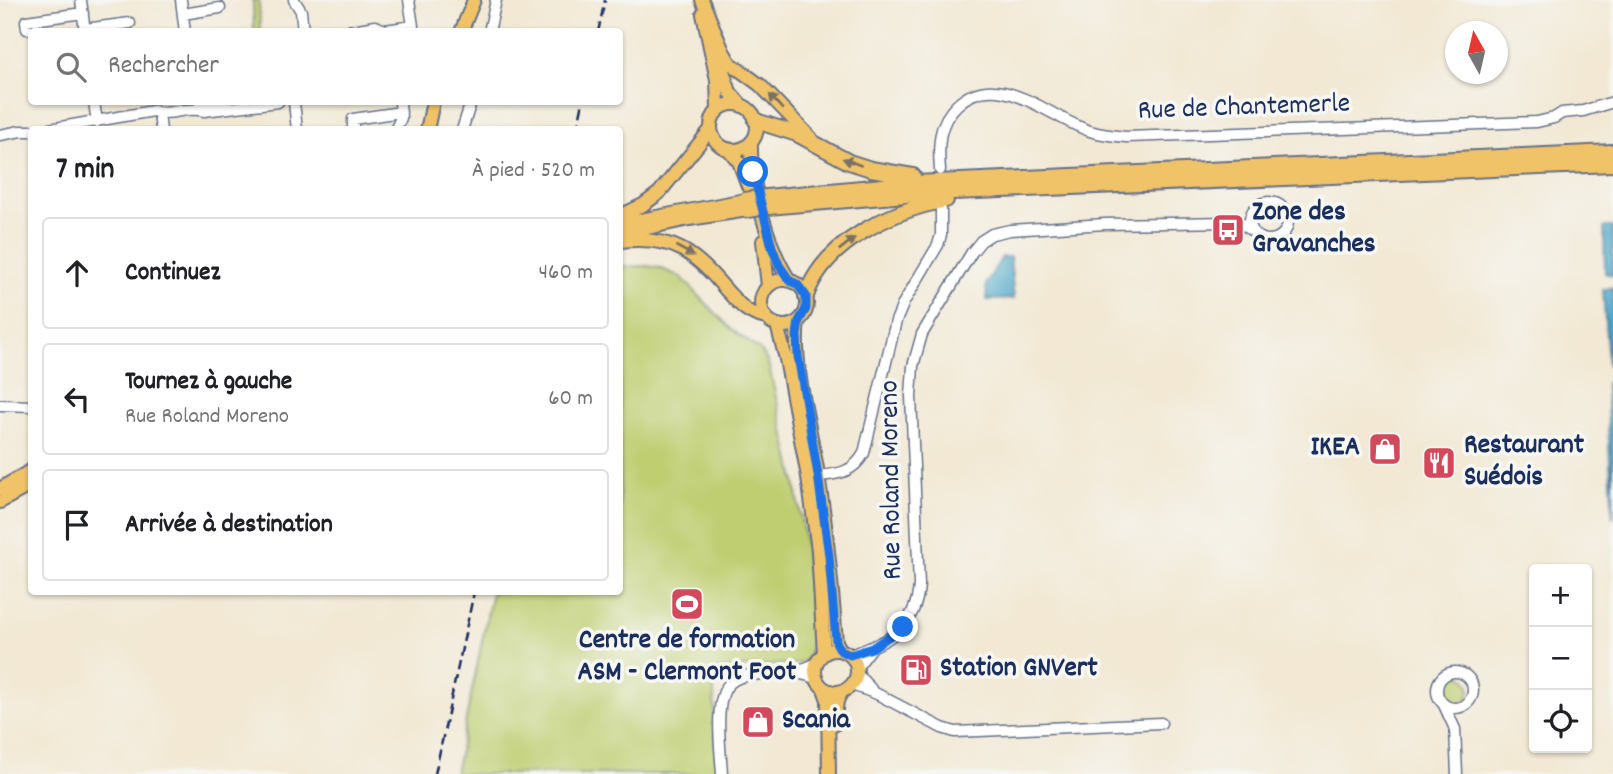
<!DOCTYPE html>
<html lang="fr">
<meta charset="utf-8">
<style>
body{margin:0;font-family:Dekko,sans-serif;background:#f6f6f6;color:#202124}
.controls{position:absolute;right:21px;bottom:21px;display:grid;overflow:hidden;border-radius:7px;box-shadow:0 2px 5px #0004}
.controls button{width:63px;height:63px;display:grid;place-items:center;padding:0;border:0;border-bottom:2px solid #e0e0e0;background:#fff;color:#202124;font:35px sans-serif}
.compass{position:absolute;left:1445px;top:21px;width:63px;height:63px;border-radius:50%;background:#fff;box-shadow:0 2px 5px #0004;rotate:352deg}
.stop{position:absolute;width:21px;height:21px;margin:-16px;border:5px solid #1a73e8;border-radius:50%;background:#fff}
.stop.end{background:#1a73e8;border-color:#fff;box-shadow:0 2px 7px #0008}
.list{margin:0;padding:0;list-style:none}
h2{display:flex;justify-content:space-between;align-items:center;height:91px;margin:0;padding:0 28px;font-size:30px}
h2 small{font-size:23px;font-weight:400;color:#757577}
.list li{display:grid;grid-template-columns:46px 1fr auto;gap:21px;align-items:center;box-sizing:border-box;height:112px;margin:0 14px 14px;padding:0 14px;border:2px solid #e0e0e0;border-radius:7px}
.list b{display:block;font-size:26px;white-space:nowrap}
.list p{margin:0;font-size:23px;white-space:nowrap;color:#757577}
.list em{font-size:23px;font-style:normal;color:#757577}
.icon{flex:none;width:38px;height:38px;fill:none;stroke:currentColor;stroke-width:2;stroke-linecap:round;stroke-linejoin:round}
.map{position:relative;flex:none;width:1613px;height:774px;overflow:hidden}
.search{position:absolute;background:#fff;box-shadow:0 2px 5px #0004;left:28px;top:28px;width:595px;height:77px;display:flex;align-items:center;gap:18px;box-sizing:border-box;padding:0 24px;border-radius:7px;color:#757577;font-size:26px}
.panel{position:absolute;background:#fff;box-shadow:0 2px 5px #0004;left:28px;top:126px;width:595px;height:469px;border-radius:7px}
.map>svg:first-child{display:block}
</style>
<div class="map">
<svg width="1613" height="774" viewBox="0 0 1613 774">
<rect width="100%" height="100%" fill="#f6f6f2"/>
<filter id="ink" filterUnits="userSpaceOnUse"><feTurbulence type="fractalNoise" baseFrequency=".0143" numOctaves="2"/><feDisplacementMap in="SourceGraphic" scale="14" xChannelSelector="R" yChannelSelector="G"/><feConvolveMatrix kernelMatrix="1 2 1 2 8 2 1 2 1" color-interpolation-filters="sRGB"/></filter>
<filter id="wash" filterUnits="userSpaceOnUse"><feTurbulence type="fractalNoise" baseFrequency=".00686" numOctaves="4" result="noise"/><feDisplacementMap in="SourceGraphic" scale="28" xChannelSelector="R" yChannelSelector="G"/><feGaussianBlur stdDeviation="1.57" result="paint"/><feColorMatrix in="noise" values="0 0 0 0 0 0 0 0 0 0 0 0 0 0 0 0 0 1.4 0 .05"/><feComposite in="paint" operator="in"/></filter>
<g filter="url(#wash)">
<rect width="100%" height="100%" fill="#f2e8d3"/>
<path fill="#bece70" stroke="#6c7e67" stroke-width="2" d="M253,0h6l1,31h-6z
M647,266l13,2 21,9 49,51 32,24 6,11 25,107 11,65 9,109 -6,15 -7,4 -87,7 4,104h-262l37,-182h128v-325z
M1440 689a15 15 0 1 1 30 0a15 15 0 1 1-30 0Z"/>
<path fill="#48a6c7" stroke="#326a92" stroke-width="2" d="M1604,227h9v48l-8,-2z
M1002,257h8l4,42 -27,1 -1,-16z
M1613,287v78h-5l-5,-75z
M1609,381h4v138l-7,-135z"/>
</g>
<g filter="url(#ink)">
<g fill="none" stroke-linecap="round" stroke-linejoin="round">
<defs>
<path id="minor" d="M81,0l4,32
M181,0l4,32
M294,0l7,11 2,21
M183,14l37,-6
M27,29l-1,-8 57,-8
M85,29l45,-6
M341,32l34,-6 10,4 28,-4 -4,-26
M489,32l7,-32
M94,102l3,20
M294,102l3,28
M197,109l6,-4 24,-3
M159,114l2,16
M44,130l109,-19c16,6 34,-5 51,0l74,-9
M353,130v-11l48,-7
M395,130l6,-12 -1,-16
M462,130l9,-28
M0,135l21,-4h11
M940,170c-2,-25 -2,-47 17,-65 41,-39 92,13 133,26 12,4 25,5 37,6l410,-15 17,-4 8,-5 21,-2 30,-9
M1250 221a19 19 0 1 1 38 0a19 19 0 1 1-38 0Z
M0,405l32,1
M819,476c20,-2 35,-4 45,-23l32,-132 8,-19 34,-57 3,-10v-25
M850,655c37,-12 66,-27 69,-70l-8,-189 2,-30 9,-32 50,-82 9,-11 11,-7 18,-4 95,-6 127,-2 9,1 11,8
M857,667l14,-18
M1437 690a18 18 0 1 1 36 0a18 18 0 1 1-36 0Z
M797,673l20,5
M857,674l14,15
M852,685l25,9 65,34 13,4 206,-9
M1444,705l11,24 2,45
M722,774c-1,-22 -9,-74 7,-90 9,-9 24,-10 35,-10 19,-1 36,-2 53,-11"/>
<path id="major" d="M702,0l21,51 7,12 30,22 51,53
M703,14l14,66 1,30
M461,32l13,-32
M716,50l14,42 12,14
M711 127a23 23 0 1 1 46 0a23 23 0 1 1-46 0Z
M427,130l6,-28
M751,143c-1,39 17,106 39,138
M729,150l10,12 9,24
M620,216l23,-11 16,-12 52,-64
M620,224l125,-24
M620,234l69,-15 59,-9
M620,241c53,-6 74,11 107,50 13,14 20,23 39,27
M763,241l5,45
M761 303a23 23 0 1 1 46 0a23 23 0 1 1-46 0Z
M798,321c-6,46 13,107 20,154 9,56 14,111 18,167l5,9
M777,325l9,34 22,118 10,73 6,104
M0,489l32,-19
M0,502l32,-18
M815 671a21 21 0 1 1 42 0a21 21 0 1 1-42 0Z
M824,689l4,11 1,74
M834,725l3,-24 5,-10"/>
<path id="highway" d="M756,121l41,13 52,28 22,7 42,7
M766,197l149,-14 698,-31
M768,207l161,-14 684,-29
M806,296c18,-54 87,-86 140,-96"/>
</defs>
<use href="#minor" stroke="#667087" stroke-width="13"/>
<use href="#major" stroke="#667087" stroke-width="16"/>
<use href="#highway" stroke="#667087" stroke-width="18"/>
<use href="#minor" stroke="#fff" stroke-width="10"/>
<use href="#major" stroke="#f1c369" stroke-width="12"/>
<use href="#highway" stroke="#f1c369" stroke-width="14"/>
<path stroke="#1b2f5e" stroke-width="2.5" stroke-dasharray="10 5" stroke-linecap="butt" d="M598,32l7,-32
M577,130l6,-28
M435,774l39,-182"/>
<defs>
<path id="highway-bridge" d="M745,200l21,-3
M748,210l20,-3"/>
</defs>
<use href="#highway-bridge" stroke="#667087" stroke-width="18" stroke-linecap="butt"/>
<use href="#highway-bridge" stroke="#f1c369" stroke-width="14"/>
</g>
<defs><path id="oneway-solid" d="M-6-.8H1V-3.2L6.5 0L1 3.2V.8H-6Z" transform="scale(1.75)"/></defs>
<g fill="#7b7263">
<use href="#oneway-solid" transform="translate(776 102) rotate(-131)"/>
<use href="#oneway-solid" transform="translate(852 162) rotate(-159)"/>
<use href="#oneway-solid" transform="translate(847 244) rotate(-38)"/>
<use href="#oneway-solid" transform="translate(685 251) rotate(29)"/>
</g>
</g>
<g fill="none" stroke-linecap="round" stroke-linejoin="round" filter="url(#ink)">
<path stroke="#1a73e8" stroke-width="9" d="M753,172l19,75 7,18 11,16 7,3 9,12v13l-7,12 -2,14 1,21 20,119 11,81 7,86 5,9 9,4 22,-7 31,-21"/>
</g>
<defs>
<symbol id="bus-square" viewBox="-11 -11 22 22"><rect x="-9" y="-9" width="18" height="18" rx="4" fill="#d1495b" stroke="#f6f6f2"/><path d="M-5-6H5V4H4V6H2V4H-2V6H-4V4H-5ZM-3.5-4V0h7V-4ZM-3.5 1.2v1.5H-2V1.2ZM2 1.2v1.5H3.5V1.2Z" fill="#fff"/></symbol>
<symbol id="shop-square" viewBox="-11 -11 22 22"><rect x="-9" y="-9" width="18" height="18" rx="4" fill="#d1495b" stroke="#f6f6f2"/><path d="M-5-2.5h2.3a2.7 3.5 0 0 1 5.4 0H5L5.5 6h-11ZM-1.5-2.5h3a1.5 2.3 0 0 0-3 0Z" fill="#fff"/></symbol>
<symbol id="restaurant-square" viewBox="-11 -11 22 22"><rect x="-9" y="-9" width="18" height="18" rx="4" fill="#d1495b" stroke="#f6f6f2"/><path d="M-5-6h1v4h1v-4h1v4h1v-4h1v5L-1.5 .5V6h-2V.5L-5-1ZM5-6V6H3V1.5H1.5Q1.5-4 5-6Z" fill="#fff"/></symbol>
<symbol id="stadium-square" viewBox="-11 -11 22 22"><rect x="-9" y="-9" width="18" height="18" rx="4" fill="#d1495b" stroke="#f6f6f2"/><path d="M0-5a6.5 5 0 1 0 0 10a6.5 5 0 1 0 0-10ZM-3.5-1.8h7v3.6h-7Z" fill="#fff"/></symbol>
<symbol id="fuel-square" viewBox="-11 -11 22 22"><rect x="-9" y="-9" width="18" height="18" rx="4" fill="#d1495b" stroke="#f6f6f2"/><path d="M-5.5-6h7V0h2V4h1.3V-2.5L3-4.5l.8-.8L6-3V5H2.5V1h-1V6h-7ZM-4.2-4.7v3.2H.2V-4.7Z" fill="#fff"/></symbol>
</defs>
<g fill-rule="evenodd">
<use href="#bus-square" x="1209" y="211" width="38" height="38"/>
<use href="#shop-square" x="1366" y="430" width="38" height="38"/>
<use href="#restaurant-square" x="1420" y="444" width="38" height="38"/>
<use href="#stadium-square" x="668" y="585" width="38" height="38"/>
<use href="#fuel-square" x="897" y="651" width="38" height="38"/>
<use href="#shop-square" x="739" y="703" width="38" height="38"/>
</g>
<g text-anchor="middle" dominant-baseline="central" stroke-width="7" stroke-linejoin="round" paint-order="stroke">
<g font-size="28" fill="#1b2f5e" stroke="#f6f6f2">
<text transform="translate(1244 109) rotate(-2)">Rue de Chantemerle</text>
<text transform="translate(893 480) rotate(-91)">Rue Roland Moreno</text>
</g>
<g font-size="28" font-weight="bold" fill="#1b2f5e" stroke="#f6f6f2" text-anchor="start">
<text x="1252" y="214">Zone des<tspan x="1252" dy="32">Gravanches</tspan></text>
<text x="1464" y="447">Restaurant<tspan x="1464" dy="32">Suédois</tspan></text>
<text x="1360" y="449" text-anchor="end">IKEA</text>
<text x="687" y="642" text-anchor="middle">Centre de formation<tspan x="687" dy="32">ASM - Clermont Foot</tspan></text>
<text x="940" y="670">Station GNVert</text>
<text x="782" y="722">Scania</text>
</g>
</g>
</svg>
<div class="controls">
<button>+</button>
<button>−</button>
<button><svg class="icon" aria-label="locate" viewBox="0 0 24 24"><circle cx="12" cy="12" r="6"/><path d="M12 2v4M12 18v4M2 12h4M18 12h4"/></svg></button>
</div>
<svg class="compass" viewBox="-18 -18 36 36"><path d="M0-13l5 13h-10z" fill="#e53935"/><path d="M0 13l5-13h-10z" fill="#757577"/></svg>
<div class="stop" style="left:753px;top:172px"></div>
<div class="stop end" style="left:903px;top:627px"></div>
<div class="search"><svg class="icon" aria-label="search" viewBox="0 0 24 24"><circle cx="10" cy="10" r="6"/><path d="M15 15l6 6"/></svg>Rechercher</div>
<section class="panel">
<h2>7 min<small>À pied · 520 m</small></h2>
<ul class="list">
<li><svg class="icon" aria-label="ahead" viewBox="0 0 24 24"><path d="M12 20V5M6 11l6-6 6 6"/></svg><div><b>Continuez</b></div><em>460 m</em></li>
<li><svg class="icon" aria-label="left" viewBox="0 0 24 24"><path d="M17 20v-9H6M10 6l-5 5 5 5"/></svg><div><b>Tournez à gauche</b><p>Rue Roland Moreno</p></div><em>60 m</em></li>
<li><svg class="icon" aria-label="arrive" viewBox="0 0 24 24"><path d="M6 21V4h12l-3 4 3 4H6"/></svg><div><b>Arrivée à destination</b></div></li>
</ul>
</section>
</div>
